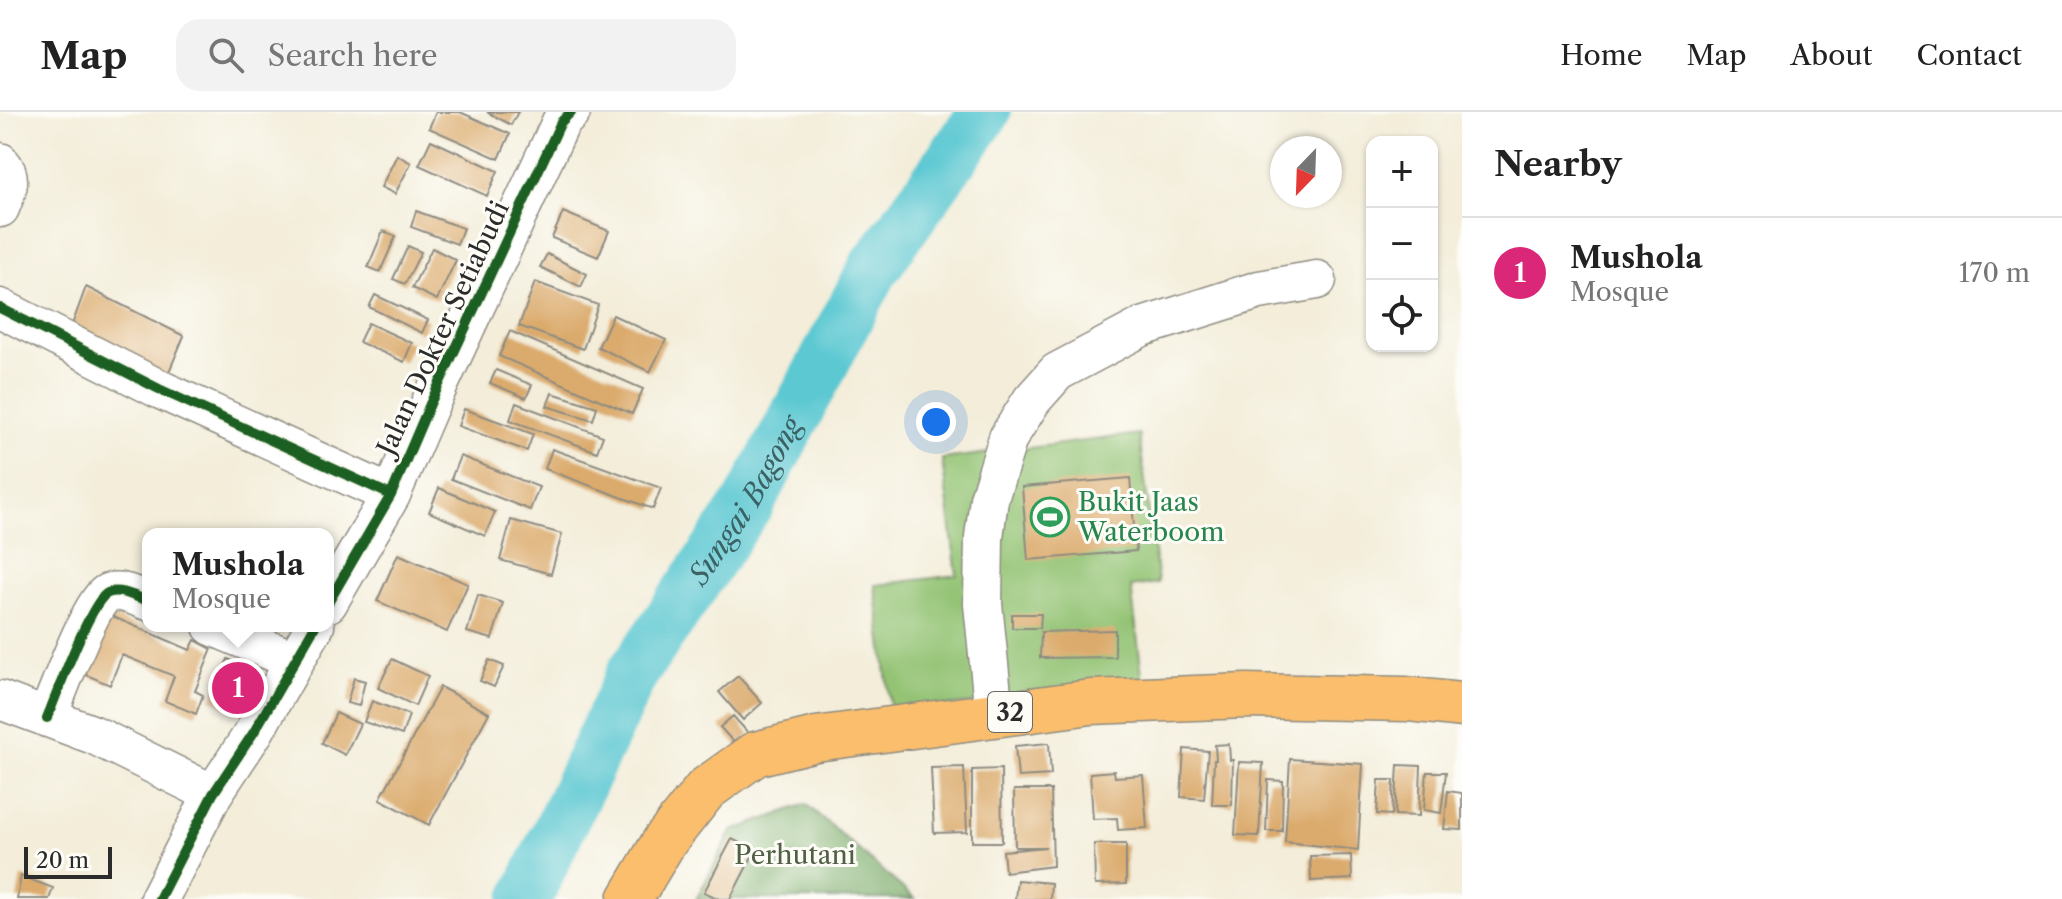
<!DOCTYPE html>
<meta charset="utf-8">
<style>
body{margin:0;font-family:"Libre Caslon Text",serif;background:#f2f2f2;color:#222}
.controls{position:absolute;right:24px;top:24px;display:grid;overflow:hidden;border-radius:16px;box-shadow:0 2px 6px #0004}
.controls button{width:72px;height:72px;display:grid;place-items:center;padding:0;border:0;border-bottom:2px solid #e0e0e0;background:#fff;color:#222;font:40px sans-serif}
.compass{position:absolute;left:1270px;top:24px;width:72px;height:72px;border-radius:50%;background:#fff;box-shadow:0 2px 6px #0004;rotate:203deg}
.scale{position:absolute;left:24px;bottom:20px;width:88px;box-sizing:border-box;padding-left:8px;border:4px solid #2b2b2b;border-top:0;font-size:22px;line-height:28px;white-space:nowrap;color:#2b2b2b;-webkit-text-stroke:6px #fdfcf7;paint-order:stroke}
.you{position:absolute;left:936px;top:310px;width:28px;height:28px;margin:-20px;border:6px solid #fff;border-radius:50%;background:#1a73e8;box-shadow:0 0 0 12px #1a73e833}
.badge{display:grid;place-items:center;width:52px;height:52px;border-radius:50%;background:#db2777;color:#fff;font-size:26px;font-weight:700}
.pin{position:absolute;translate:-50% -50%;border:4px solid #fff;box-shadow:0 2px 8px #0006}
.popup{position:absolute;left:142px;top:416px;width:192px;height:104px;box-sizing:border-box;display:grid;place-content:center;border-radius:16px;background:#fff;filter:drop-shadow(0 2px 6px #0005);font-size:26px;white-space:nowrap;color:#767676}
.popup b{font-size:30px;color:#222}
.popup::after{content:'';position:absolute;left:50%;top:100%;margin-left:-16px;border:16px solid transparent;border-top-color:#fff}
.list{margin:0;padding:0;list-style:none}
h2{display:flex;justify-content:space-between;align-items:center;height:104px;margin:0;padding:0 32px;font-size:34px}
h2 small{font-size:26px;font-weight:400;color:#767676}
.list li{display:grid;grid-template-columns:52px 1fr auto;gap:24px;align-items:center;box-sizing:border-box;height:112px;padding:0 32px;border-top:2px solid #e0e0e0}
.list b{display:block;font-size:30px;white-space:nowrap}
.list p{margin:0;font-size:26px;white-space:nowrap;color:#767676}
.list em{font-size:26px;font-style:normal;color:#767676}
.icon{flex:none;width:44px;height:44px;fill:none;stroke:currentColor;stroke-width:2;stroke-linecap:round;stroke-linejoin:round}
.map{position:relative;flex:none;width:1462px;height:787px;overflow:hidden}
header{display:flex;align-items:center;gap:48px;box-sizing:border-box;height:112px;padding:0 40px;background:#fff;border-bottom:2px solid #e0e0e0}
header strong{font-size:38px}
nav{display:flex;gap:44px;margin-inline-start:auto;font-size:28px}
.search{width:560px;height:72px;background:#f2f2f2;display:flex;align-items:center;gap:20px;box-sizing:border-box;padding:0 28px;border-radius:24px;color:#767676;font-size:30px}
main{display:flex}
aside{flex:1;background:#fff}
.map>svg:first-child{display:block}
</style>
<header>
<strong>Map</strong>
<div class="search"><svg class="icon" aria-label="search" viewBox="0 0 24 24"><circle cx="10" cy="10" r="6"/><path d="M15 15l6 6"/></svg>Search here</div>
<nav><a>Home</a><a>Map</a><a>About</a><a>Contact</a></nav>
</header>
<main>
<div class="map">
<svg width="1462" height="787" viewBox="0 0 1462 787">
<rect width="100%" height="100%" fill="#fdfcf7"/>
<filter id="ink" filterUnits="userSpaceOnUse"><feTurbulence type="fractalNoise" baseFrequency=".0125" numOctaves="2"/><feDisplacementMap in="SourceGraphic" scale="16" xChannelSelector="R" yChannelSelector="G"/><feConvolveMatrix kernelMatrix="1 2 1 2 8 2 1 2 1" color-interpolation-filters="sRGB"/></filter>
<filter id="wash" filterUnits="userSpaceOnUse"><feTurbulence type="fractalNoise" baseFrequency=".006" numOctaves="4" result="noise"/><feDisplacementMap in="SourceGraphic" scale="32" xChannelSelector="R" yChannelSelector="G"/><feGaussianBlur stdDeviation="1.8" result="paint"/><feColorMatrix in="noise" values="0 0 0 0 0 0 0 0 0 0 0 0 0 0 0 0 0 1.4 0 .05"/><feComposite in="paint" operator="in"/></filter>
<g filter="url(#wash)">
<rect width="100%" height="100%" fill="#f3edd9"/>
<path fill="#93c373" stroke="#5f774f" stroke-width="2" d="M1139,322l19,149 -27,4 12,95 -252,31 -16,-128 82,-10 -15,-116z"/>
<path fill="#76a965" stroke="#506a48" stroke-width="2" d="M806,692l109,95h-219l36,-68z"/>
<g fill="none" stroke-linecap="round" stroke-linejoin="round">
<path stroke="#5bc8d2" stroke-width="52" id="s1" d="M526,787l106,-225 117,-171 125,-235 111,-156"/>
</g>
<g id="blocks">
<path fill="#dbab6d" d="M436,0h24l50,22 -11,25 -70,-31z
M487,0h31l-7,13z
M431,28l67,31 -11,25 -68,-31z
M397,43l14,8 -16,31 -14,-7z
M416,99l47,17 -6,16 -46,-17z
M563,100l46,19 -11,26 -46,-19z
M383,119l13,5 -16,36 -12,-5z
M408,134l13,6 -16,32 -12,-5z
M432,136l24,12 -19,40 -25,-12z
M547,142l40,20 -6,13 -41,-20z
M535,170l63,23 -15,44 -64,-23z
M86,175l98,49 -18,43 -97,-46z
M375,183l53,25 -6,13 -53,-26z
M613,203l53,25 -16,32 -52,-25z
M368,211l44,20 -8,19 -45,-20z
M510,219l133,58 -11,25 -133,-58z
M496,258l36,15 -6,13 -36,-15z
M552,281l45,14 -4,13 -46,-14z
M516,291l87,33 -6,16 -87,-32z
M464,297l69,25 -6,17 -69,-25z
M552,337l109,39 -8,21 -108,-40z
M460,344l79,31 -9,23 -79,-31z
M1130,366l6,73 -108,9 -6,-73z
M439,376l56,24 -10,24 -56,-24z
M511,408l51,14 -11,40 -51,-14z
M398,442l70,30 -21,48 -70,-31z
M478,483l25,8 -11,36 -25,-7z
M1012,502h29l-1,14h-28z
M109,503l81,35 5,-10 17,9 -17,42 8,4 -7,19 -31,-13 9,-25 -52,-21 -12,30 -26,-11z
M1115,518v27l-75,1 1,-26z
M228,547l37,18 -18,38 -36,-16z
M392,547l36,17 -13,30 -37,-18z
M489,548l15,6 -10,21 -14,-6z
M738,564l24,27 -19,17 -24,-28z
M354,566l11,3 -6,25 -12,-3z
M440,575l49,26 -60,112 -49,-26z
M372,589l37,14 -7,20 -38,-13z
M336,601l24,11 -15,31 -23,-12z
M733,604l17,19 -13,11 -17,-19z
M1049,631l2,32 -33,2 -3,-31z
M1229,632l1,16h3l-1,45h-20l2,-45h2l-1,-15z
M1184,637l24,2 -4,48 -23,-2z
M1290,647l73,5 -5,86 -73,-8z
M1239,650l24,1 -4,73 -24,-1z
M1398,653l23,1 -2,50 -24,-1z
M964,655l3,65 -33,1 -3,-65z
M1001,657l1,73h-30v-72z
M1114,659l1,6 28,-2 4,53 -29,2 -1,-12 -24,1 -3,-46z
M1427,660h19l-5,41 -17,-3z
M1268,668l15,1 -1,50h-16z
M1379,668h15l-2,35 -15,-1z
M1014,678h37l2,76 -48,6 -2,-21 43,-4h-31z
M1448,679l14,2v37l-18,-1z
M732,727l23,12 -25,48h-11l-15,-7z
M1094,732h32v40l-31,1z
M1351,743l1,24 -41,2 -1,-25z
M21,764l32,12 -4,11h-32z
M1017,768l34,3 -1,16h-35z"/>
</g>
</g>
<g filter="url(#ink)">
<use href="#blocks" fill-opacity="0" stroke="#8f8c82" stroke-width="2"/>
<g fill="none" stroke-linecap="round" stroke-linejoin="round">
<defs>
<path id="minor" d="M0,50c14,15 7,29 0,46
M0,196l159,81 232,106
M328,491l63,-108 39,-91 131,-282 10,-10
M212,514l83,35
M0,588l94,35 119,59
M994,602l-11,-110 1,-67 5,-38 19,-61 24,-38 25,-28 85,-45 117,-37 58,-10
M47,606c10,-24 42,-112 59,-124 11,-7 31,3 42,7
M159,787l54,-105 41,-62 61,-106"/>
<path id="highway" d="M630,787l34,-57 42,-53 49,-35 61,-15 275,-37 155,-6 161,3 55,6"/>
</defs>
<use href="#minor" stroke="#8f8c82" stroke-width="41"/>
<use href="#highway" stroke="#8f8c82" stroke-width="47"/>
<use href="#minor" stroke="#fff" stroke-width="38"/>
<use href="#highway" stroke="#fabe6d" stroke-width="44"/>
<defs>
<path id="cycleway" d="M0,196l159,81 232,106
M328,491l63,-108 39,-91 131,-282 10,-10
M47,606c10,-24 42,-112 59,-124 11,-7 31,3 42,7
M159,787l54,-105 41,-62 61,-106"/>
</defs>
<use href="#cycleway" stroke="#fdfcf7" stroke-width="15"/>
<use href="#cycleway" stroke="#1b5e20" stroke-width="10"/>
</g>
</g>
<defs>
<symbol id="stadium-ring" viewBox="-11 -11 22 22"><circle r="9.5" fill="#fdfcf7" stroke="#2e9e5b" stroke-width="1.5"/><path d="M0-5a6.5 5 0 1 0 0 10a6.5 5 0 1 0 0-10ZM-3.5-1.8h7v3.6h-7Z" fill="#2e9e5b"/></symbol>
</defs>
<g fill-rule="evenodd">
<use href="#stadium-ring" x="1028" y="383" width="44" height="44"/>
</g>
<g text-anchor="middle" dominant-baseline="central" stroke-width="6" stroke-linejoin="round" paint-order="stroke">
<rect fill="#fdfcf7" stroke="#6a6a68" stroke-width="2" x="988" y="580" width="44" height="40" rx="6"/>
<g font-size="24" font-weight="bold" fill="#2b2b2b">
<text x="1010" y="600">32</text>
</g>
<g font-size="26" fill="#2b2b2b" stroke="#fdfcf7">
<text transform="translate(443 216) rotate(-65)">Jalan Dokter Setiabudi</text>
</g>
<g font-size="26" fill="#27864d" stroke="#fdfcf7" text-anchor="start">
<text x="1078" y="390">Bukit Jaas<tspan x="1078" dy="30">Waterboom</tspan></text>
</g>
<g font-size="26" fill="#4f6044" stroke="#fdfcf7">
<text x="795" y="743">Perhutani</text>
</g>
<g font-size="28" font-style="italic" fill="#3c6265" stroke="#fdfcf7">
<text stroke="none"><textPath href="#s1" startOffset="456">Sungai Bagong</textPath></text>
</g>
</g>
</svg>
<div class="controls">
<button>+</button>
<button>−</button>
<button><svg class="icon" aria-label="locate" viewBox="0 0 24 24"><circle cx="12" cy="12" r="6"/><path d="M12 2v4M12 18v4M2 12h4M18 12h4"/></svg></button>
</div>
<svg class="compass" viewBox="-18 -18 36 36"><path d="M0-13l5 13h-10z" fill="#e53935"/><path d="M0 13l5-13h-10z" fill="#767676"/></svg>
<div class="scale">20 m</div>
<div class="you"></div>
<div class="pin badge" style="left:238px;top:576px">1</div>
<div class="popup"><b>Mushola</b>Mosque</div>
</div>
<aside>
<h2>Nearby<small></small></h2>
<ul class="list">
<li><span class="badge">1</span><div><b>Mushola</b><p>Mosque</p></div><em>170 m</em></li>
</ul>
</aside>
</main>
